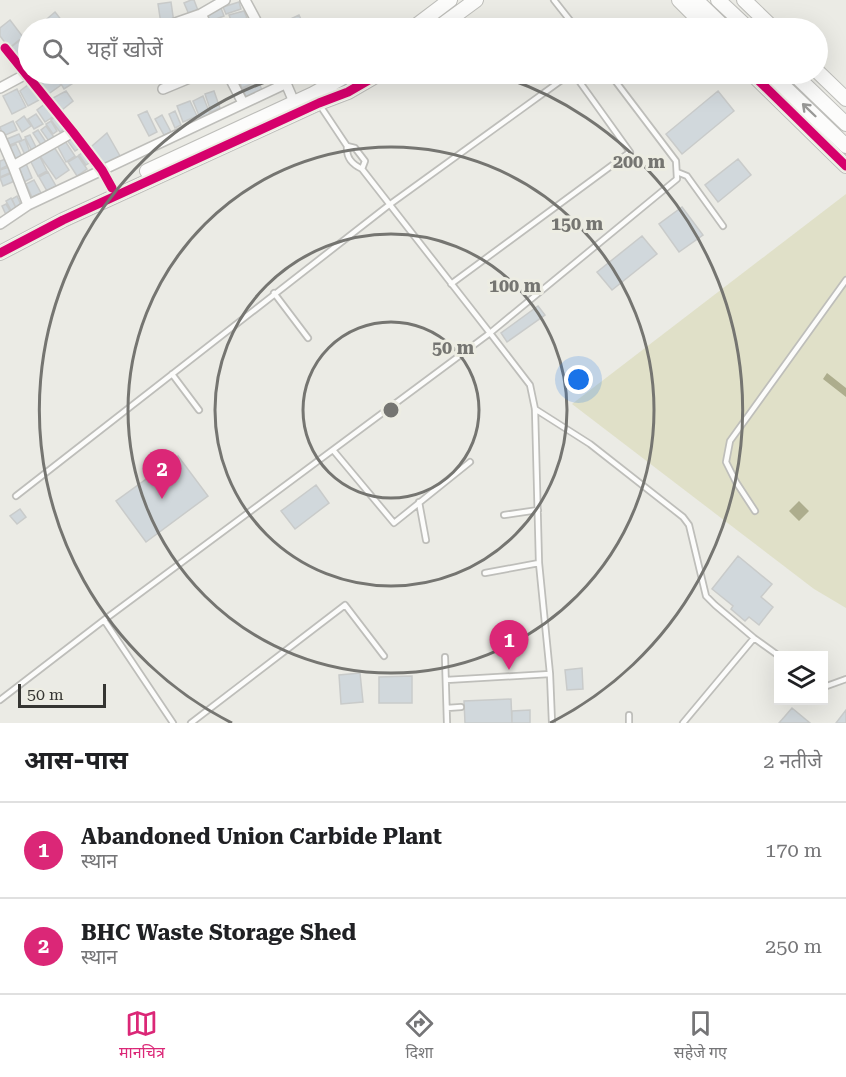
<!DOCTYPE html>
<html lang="hi">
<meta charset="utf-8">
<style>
body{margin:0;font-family:"Roboto Serif","Noto Sans Devanagari",serif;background:#f6f6f6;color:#202124}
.controls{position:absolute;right:18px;bottom:18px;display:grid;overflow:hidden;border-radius:0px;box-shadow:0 6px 24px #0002}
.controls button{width:54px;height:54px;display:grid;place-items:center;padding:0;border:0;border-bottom:2px solid #e0e0e0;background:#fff;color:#202124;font:30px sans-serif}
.scale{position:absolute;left:18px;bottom:15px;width:88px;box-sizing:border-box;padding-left:6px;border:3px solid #353532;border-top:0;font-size:16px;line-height:21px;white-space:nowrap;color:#353532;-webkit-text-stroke:4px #edede3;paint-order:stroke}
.you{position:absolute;left:579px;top:380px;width:21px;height:21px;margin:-15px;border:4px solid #fff;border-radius:50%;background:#1a73e8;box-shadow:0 0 0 9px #1a73e833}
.badge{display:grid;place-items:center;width:39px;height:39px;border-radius:50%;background:#db2777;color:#fff;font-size:20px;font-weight:700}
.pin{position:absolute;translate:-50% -50px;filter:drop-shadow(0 2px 3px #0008)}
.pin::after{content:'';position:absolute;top:32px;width:21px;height:18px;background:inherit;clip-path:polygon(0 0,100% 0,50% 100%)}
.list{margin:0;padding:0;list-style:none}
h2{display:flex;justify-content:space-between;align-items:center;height:78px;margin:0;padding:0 24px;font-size:26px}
h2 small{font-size:20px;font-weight:400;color:#757577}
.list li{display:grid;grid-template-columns:39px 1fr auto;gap:18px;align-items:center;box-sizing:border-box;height:96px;padding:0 24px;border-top:2px solid #e0e0e0}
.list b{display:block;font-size:22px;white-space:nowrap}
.list p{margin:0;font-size:20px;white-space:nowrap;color:#757577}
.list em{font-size:20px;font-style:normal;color:#757577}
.icon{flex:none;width:33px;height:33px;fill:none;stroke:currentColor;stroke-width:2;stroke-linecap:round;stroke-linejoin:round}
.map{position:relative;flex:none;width:846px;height:723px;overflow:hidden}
.search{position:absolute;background:#fff;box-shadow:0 6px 24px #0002;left:18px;right:18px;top:18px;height:66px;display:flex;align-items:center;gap:15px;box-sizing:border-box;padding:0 21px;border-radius:33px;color:#757577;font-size:22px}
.sheet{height:270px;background:#fff}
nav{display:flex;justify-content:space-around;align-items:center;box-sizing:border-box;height:84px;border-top:2px solid #e0e0e0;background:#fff;font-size:16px;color:#757577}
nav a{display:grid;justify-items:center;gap:3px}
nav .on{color:#db2777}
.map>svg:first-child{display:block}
</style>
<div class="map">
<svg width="846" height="723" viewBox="0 0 846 723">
<rect width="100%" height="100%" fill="#ebebe5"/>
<path fill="#e0e0c8" d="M846,194v414l-32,-19 -242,-185z"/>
<path fill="#adad8d" d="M827,373l19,15v9l-23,-18z
M799,501l10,10 -10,10 -10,-10z"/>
<path fill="#d1d8dc" stroke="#c9cbca" stroke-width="1.5" d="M191,0h3l5,13 -9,4 -6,-14z
M171,2l3,21 -13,1 -3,-20z
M239,2l2,7 -15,5 -3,-7z
M221,8l3,8 -16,6 -3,-9z
M244,11l3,7 -15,5 -3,-8z
M55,12l8,10 -8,6h-11l-3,-4z
M299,15l6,13h-13l-4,-8z
M202,17l2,7 -19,4 -2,-6z
M226,19l2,7 -15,2 -2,-5z
M625,19l4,4 -5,5 -4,-5z
M10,20l13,17 -14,11 -9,-12v-8z
M251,21l2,7h-19v-1z
M23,38l5,6v9l-8,7 -10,-12z
M51,74h2l8,11 -14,10 -8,-13z
M55,74h19l4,6 -14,9z
M243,74h10l3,8 -14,6 -5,-12z
M32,82l9,17 -13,7 -8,-15z
M259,83l3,7 -16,7 -3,-8z
M17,89l9,18 -14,7 -9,-18z
M66,91l7,10 -11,9 -9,-12z
M214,91l6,17 -9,4 -6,-18z
M718,91l16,20 -52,43 -16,-20z
M203,96l7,18 -10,4 -7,-17z
M190,101l7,15 -14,6 -6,-16z
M46,103l8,13 -9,6 -8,-12z
M147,111l10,21 -8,4 -11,-21z
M175,111l6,14 -6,3 -6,-14z
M36,114l7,10 -9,5 -6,-10z
M58,115l9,12 -7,5 -9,-12z
M162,115l9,17 -7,3 -9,-16z
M24,116l7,10 -9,6 -6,-10z
M13,121l4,9 -14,6 -3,-9z
M51,121l6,10 -4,3 -7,-10z
M46,126l10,14 -5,4 -10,-14z
M38,130l10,15 -5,3 -10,-15z
M107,133l13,23 -19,11 -10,-20z
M19,134l3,6 -12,5 -3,-6z
M30,135l7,14 -5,2 -7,-14z
M72,137l8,11 -5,3 -8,-11z
M25,139l6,16 -5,2 -7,-15z
M65,141l10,15 -9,6 -9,-17z
M16,144l7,15 -7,3 -7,-15z
M54,147l15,23 -13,9 -16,-23z
M85,151l7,10 -6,4 -7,-10z
M39,155l8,16 -9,5 -8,-16z
M78,156l9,13 -10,7 -9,-14z
M9,158l2,6 -11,5v-8z
M738,159l13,16 -33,27 -13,-17z
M25,161l7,17 -8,4 -8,-17z
M12,166l2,5 -14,6v-7z
M14,172l3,8 -14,6 -3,-8z
M48,172l8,14 -9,5 -8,-14z
M34,180l7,13 -9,4 -6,-13z
M17,196l5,11 -5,3 -5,-11z
M11,198l6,12 -5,2 -6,-11z
M6,204l6,10 -5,3 -5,-11z
M682,207l21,28 -24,17 -20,-28z
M642,236l15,18 -45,36 -15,-18z
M538,306l7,9 -38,27 -6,-9z
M178,456l30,40 -62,46 -30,-41z
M316,485l13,18 -34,26 -14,-18z
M20,509l6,8 -9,7 -7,-8z
M738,556l34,28 -11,13 12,10 -14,18 -10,-8 -4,4 -14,-12 2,-3 -21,-17z
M582,668l1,21 -16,1 -2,-20z
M360,673l3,29 -22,2 -2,-29z
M412,676v27h-33v-26z
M511,699l1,24h-47l-1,-22z
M792,708l18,15h-31z
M530,710v13h-18v-12z
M846,710v13h-10z"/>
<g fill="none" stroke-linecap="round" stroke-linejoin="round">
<defs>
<path id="lane" d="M554,0l22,28
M615,28l4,-3
M347,146l8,2 10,13 -3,8
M677,172l10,4 36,50
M451,284l179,-132 -56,-78
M274,293l34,45
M172,374l27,36
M535,409l55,35 93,73 6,8 17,71 9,9 39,33 25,18
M333,450l61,73 76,-61
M16,496l373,-291 181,-131
M419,502l7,38
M755,511l-19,-29 -10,-20 4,-21 116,-161
M504,515l34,-5
M485,573l54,-10
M104,620l69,103
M445,657l2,66
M446,680l104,-6
M824,687l22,-8
M0,700l104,-80 386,-287 -128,-164c-10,-5 -16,-11 -15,-23l-28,-42
M447,708l14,-1
M629,715v8
M191,723l154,-118 39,51
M552,723l-2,-49 -11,-111 -4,-154 -5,-24 -40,-52 187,-154 -1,-18 -66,-87
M683,723l71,-85"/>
<path id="street" d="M245,0l15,28
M201,14l7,14
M161,28l40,-14 24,-14
M5,48l68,84 29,38 10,18
M228,74l15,29
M282,74l12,28
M0,88l28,-15
M163,89l36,-15
M0,136l13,30 15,39
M13,166l60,-34
M0,224l28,-19 259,-122"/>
<path id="secondary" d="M679,0l28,28
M696,0l29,28
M718,0l30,28
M744,0l29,28
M413,28l37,-28
M438,28l38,-28
M818,72l28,27
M752,74l94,92
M771,74l75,72
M794,74l52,50
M147,171l166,-77 36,-20
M0,253l63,-33 256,-117 29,-11 31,-18"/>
</defs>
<use href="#lane" stroke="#bebeba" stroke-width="8"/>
<use href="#street" stroke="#bebeba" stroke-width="12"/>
<use href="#secondary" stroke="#bebeba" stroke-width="16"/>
<use href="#lane" stroke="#fcfcfb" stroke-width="4.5"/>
<use href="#street" stroke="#fcfcfb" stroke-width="9"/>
<use href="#secondary" stroke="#fcfcfb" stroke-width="14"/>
<defs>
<path id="cycleway" d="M5,48l68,84 29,38 10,18
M752,74l94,92
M0,253l63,-33 256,-117 29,-11 31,-18"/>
</defs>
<use href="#cycleway" stroke="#edede3" stroke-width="13"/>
<use href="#cycleway" stroke="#d6006c" stroke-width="9"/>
</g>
<defs><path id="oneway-shaft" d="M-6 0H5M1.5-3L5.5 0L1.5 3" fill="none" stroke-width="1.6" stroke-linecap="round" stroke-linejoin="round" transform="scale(1.5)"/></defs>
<use stroke="#989896" href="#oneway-shaft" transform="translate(809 110) rotate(-136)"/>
<g fill="none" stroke="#757571" stroke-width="3">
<circle cx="391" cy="410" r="88"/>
<circle cx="391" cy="410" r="176"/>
<circle cx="391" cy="410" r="263"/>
<path d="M232 723A351 351 0 0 1 288 74M494 74A351 351 0 0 1 550 723"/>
</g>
<circle cx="391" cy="410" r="9" fill="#757571" stroke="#edede3" stroke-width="3"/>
<g font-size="18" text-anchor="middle" font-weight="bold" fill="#757571" stroke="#edede3" stroke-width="6" stroke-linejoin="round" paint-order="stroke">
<text x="639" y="168">200 m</text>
<text x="577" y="230">150 m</text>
<text x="515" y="292">100 m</text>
<text x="453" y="354">50 m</text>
</g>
</svg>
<div class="controls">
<button><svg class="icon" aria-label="layers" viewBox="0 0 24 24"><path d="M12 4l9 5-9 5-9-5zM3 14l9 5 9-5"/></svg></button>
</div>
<div class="scale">50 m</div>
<div class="you"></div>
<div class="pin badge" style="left:509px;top:670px">1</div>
<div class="pin badge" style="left:162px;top:499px">2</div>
<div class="search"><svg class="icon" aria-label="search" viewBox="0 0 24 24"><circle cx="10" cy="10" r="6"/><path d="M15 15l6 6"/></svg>यहाँ खोजें</div>
</div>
<section class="sheet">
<h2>आस-पास<small>2 नतीजे</small></h2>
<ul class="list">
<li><span class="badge">1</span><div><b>Abandoned Union Carbide Plant</b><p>स्थान</p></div><em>170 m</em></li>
<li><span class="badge">2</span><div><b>BHC Waste Storage Shed</b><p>स्थान</p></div><em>250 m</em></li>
</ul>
</section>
<nav>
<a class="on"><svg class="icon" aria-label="map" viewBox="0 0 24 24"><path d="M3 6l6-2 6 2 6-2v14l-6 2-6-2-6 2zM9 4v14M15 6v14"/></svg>मानचित्र</a>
<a><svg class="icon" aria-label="directions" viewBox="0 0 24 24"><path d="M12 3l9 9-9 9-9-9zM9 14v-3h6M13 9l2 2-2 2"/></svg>दिशा</a>
<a><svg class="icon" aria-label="saved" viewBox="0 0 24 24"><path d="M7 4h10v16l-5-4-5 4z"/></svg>सहेजे गए</a>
</nav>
